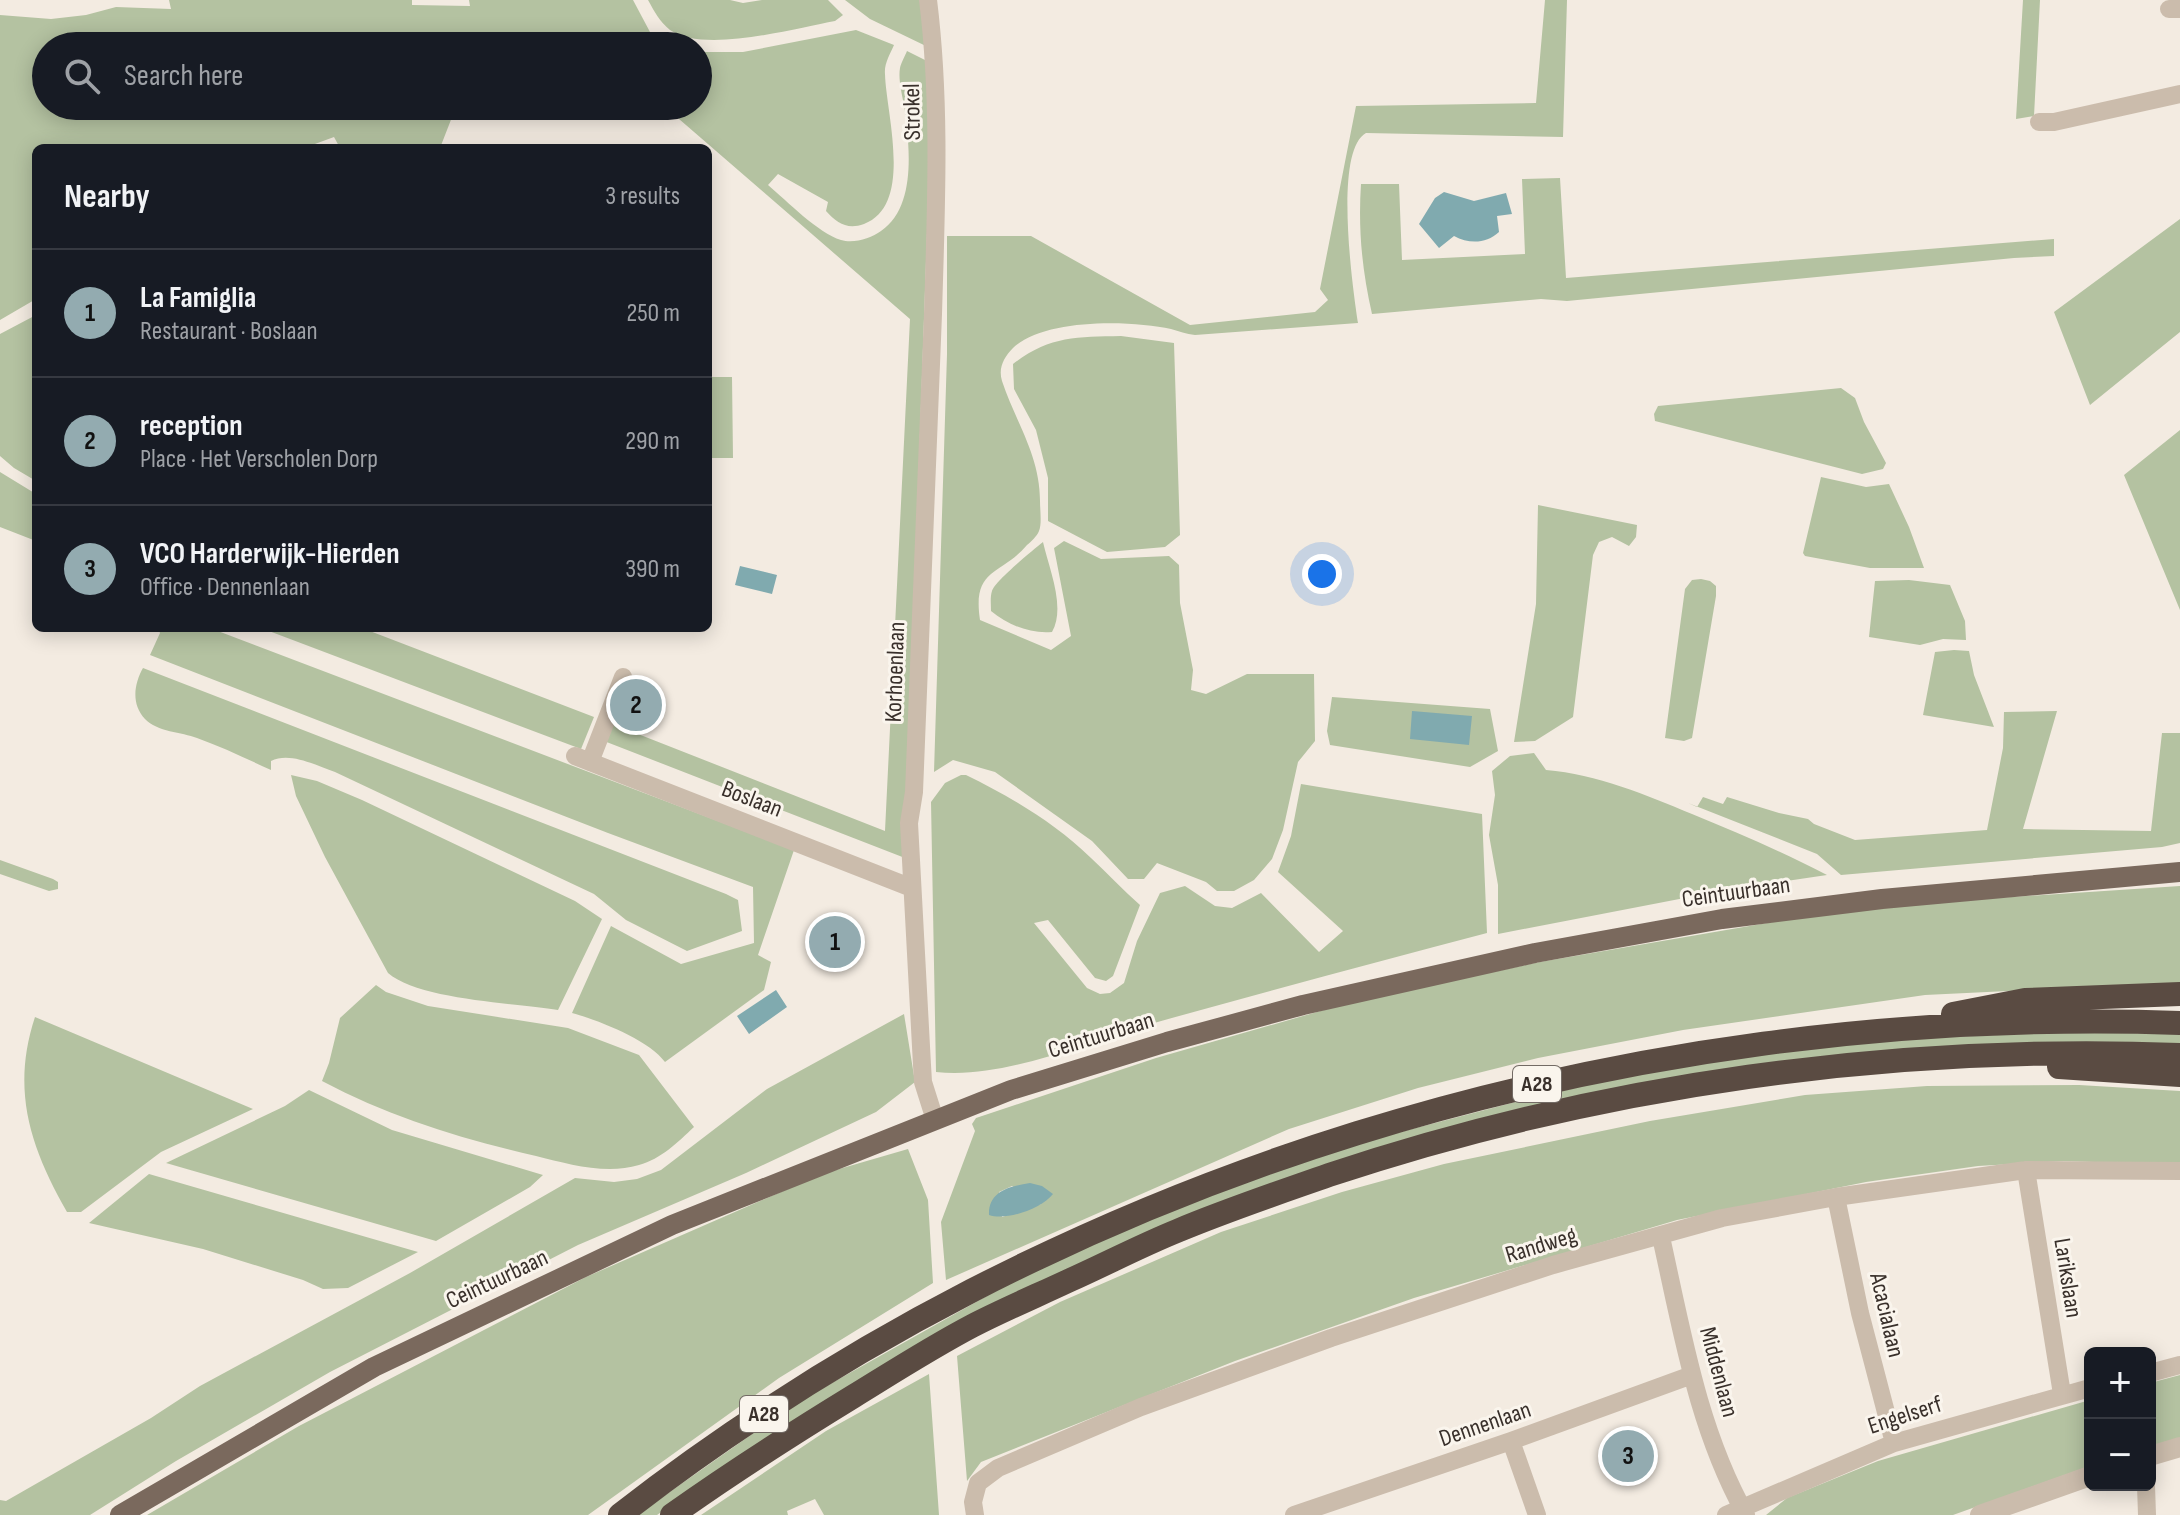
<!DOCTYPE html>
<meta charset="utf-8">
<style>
body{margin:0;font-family:"Sofia Sans Condensed",sans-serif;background:#20242c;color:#f1f3f6}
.controls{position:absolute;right:24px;bottom:24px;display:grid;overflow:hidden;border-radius:12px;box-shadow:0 4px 20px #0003}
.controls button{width:72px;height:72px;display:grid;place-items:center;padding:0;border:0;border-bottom:2px solid #363941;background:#171b24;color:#f1f3f6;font:40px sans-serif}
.you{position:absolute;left:1322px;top:574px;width:28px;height:28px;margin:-20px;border:6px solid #fff;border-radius:50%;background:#1a73e8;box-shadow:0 0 0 12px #1a73e833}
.badge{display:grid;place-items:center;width:52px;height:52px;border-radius:50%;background:#93abb0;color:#111;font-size:26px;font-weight:700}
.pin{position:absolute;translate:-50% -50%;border:4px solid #fff;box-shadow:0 2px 8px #0006}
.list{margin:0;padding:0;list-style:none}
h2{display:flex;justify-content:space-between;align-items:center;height:104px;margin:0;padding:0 32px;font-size:34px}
h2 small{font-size:26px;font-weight:400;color:#9ea1a6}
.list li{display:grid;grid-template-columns:52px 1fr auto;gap:24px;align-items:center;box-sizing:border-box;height:128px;padding:0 32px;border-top:2px solid #363941}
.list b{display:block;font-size:30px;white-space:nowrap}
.list p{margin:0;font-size:26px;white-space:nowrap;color:#9ea1a6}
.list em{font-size:26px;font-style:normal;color:#9ea1a6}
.icon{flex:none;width:44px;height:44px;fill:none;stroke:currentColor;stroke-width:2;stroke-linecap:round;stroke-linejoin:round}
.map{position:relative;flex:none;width:2180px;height:1515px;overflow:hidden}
.search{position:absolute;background:#171b24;box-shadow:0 4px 20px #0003;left:32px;top:32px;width:680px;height:88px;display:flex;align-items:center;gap:20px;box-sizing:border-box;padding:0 28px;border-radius:44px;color:#9ea1a6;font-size:30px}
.panel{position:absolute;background:#171b24;box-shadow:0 4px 20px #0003;left:32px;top:144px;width:680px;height:488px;border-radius:12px}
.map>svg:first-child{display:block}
</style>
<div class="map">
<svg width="2180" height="1515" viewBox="0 0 2180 1515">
<rect width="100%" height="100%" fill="#f3ebe1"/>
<path fill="#b4c2a1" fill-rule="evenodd" d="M169,0h243v5l58,1 -1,-6h164l17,32 20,14h-624v60h419l-11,6 -14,36h-100l-6,-11 -30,11h-268v151l-36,21v-305l51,4 35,-4 30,-8 55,2z
M648,0h82l13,3 19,-3h66l15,15 -8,6c-39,7 -131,33 -165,9 -10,-8 -16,-19 -22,-30z
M845,0h78l5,47 -58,-28z
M1545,0h22l-4,137 -197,-4c-33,18 -13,157 -8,190l-163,12c-9,-1 -16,-4 -24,-6 -40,-9 -127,-11 -158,19 -9,9 -15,20 -11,33 14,42 38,74 38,120 0,9 2,23 -1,30 -2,5 -8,11 -12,14 -26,31 -55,22 -47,75l71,30 20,-14 -17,-88 10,-7 37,18 68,-3 10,9 1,38 13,67 -2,20 15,4 41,-20h67l1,67 -17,21 -15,68 -11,29 -18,21 -20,11h-17l-11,-9 -49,-19 -13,16h-16l-36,-38 -97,-69 -42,-12 -19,12 13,-418v-118h84l159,89 125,-13 13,-12 -8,-11 36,-183 180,-3z
M2023,0h17l-6,116 -18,3z
M856,30l38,15c-4,9 -10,19 -9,29 1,39 29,131 -21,150 -17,6 -27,-1 -38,-13l2,-9 -50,-28 -10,11c19,16 50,48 73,55 13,4 30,-2 40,-9 37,-25 28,-89 23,-126 -2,-11 -6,-26 -4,-37 1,-5 5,-12 7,-17l22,11 2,58 -26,738 -301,-117 6,-18 275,108 25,-512 -246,-213h34v-54h45z
M1560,178l6,100 488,-39v17l-40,2 -447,43 -26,-2 -169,15c-10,-44 -14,-85 -11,-130h38l3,76 123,-6 -3,-75z
M2180,219v113l-90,73 -36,-93z
M36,315v166l-22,-13 -14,-12v-122z
M1121,336l53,7 6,192 -15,12 -58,5 -59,-31v-43l-12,-48 -22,-41 -1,-25c36,-28 63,-27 108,-28z
M708,377h24l1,81h-25z
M1841,388l14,10 9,24 22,41 -3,6 -21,5 -207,-53 -1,-7 4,-8z
M2180,430v180l-56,-135z
M0,472l36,22v47l-36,-14z
M1821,477l45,10 23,-3 20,43 15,41h-54l-65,-12 -2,-3z
M1538,505l99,20 -1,12 -7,9 -17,-9 -13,5 -6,13 -20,162 -38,24 -21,1 22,-138z
M1043,542c6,27 23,65 9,90 -22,2 -44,-7 -61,-21 0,-6 -1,-14 1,-20 3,-10 40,-40 51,-49z
M1701,579l9,2 6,5v10l-24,142 -8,3 -19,-3 20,-149 7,-9z
M1909,580l41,5 15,36 1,19 -23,-1 -23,6 -51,-8 6,-56z
M158,628h52l584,222 -36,105 13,7 -7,28 -99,72c-16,-22 -67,-42 -93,-49l39,-87 70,38 73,-21 -1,-56 -145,-54 -458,-178 10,-22z
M261,628h101l232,89 -13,32z
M1954,650l15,1 5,24 20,52 -71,-12 12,-63z
M143,668l583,226 12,6 4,31 -55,20 -61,-31 -32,-26 -259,-122c-18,-6 -45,-21 -64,-11v9c-24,-11 -49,-23 -74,-32 -15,-6 -40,-6 -52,-19 -14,-15 -11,-35 -2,-51z
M1332,697l158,12 8,42 -28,16 -140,-22 -3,-14z
M2057,711l-34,118 128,2 11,-98h18v110l-18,4 -321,28 -24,-21 -129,-51 9,4 6,-10 20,7 4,-7 52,16 29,6 6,5 41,16 132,-10 16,-82 1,-36z
M1534,753l12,17c51,4 100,25 146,44 46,19 91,38 135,61l-101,15 -228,44v-49l-9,-50 6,-40 -3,-24 18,-15z
M291,775l26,6 45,19 213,101 27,18 -44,91c-42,-7 -139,-10 -170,-37l-63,-116 -29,-61z
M961,775h5c45,22 89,48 125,83 16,15 32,32 49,47l-27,71 -7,5 -11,-3 -47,-58 -14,3 53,65 13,6 10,-1 14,-10 13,-42 23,-48 25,-7 30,20 17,2 29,-15 58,59 24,-21 -65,-59 13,-36 10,-52 181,30 5,119c-113,30 -227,60 -340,92 -67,19 -142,54 -211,47l-5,-270 14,-19z
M0,860l53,19 5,3v7l-9,2 -49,-17z
M2180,886v97l-255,12 -242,35 -145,28 -120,30 -129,41 -343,151 -5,-58 34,-91 -3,-7 4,-6 180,-60 203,-58 181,-38 244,-42 135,-17zM1012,1186l29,18 -39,13 -3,-25z
M376,985l10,7 42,14 140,22 71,27 55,72c-16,15 -33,32 -55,38 -33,10 -71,-1 -103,-9 -75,-17 -146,-39 -214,-75l7,-18 11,-45z
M904,1014l11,68 -39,30 -130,61 -168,72 -248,127 -154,89 -86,54h-90v-15l6,1 145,-83 49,-32 210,-113 165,-95 39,4 23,-3 24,-9 106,-81z
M35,1017l218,92 -92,43 -80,60h-14c-37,-65 -56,-122 -32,-195z
M2043,1033h137v11l-378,16 -580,144 -447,228 -118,83h-20l161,-113 228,-128 143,-64 151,-57 284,-74 139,-24 157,-16z
M2079,1085l101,6v74l-116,-4 -86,5 -112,16 -189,38 -263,78 -179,63 -254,101 -14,19 -10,-125 103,-54 161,-70 121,-40 102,-28 206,-43 155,-26 122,-9z
M309,1090l83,40 151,45 -13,12 -94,54 -270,-78 119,-57z
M908,1149l20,51 5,83 -154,95 -191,137h-441l152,-89 287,-149 236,-103z
M149,1174l269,78 -70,36 -25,1 -20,-9 -100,-31 -114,-26z
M929,1374l10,141h-115l-9,-16 -28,12 1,4h-87l125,-84z
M2180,1375v63l-30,10v-65z
M2090,1400v66l-137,49h-187l21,-17 91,-37z"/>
<path fill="#80aaaf" d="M1444,192l30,9 32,-8 6,21 -15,2 2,16c-13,12 -30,12 -45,4l-15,12 -20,-24 16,-26z
M740,566l37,9 -5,19 -37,-9z
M1412,711l60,5 -3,29 -59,-6z
M776,990l11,17 -38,27 -12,-18z
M1030,1183l12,3 11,8c-12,15 -47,27 -64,21 -1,-24 21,-29 41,-32z"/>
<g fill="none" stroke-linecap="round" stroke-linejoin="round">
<path stroke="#cbbcac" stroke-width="18" d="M928,0c13,104 8,209 5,314 -5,160 -12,319 -19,478l-5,31 13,242 1,17 12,38
M2169,9h11
M2039,122h15l126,-28
M575,756l337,132
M590,762l33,-85
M2026,1170l36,224
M1836,1197l24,116 34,130
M1661,1237c21,94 37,193 85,278
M2150,1373l30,-8
M1511,1441l26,74
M2146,1485l1,30
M975,1515l-2,-13 5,-19 20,-15 143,-61 190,-69 222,-73 169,-47 114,-21 190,-27 154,1
M1294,1515l217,-74 181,-66
M1726,1515l168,-72 196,-55"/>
<path stroke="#cbbcac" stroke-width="20" d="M2150,1456l30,-9
M1980,1515l110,-39"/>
<path stroke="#7a695d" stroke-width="20" d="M120,1515l254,-148 298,-142 339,-135 156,-48 136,-37 232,-52 187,-34 160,-20 298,-27"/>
<path stroke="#5a4b42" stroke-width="24" d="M1953,1014l72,-14 155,-6
M2059,1067l121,8
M620,1515c441,-343 1004,-511 1560,-492
M672,1515c59,-42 120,-81 182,-119 39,-24 78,-49 118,-70 31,-16 64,-30 96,-45 36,-16 72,-35 109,-50 50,-21 101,-38 152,-56 273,-91 563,-131 851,-120"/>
</g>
<g text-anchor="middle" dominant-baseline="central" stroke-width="6" stroke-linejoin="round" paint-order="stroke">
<g fill="#faf5ed" stroke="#736b65" stroke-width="2">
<rect x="1513" y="1066" width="48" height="36" rx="6"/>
<rect x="740" y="1396" width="48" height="36" rx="6"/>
</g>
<g font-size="22" font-weight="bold" fill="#39302b">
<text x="1537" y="1084">A28</text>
<text x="764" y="1414">A28</text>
</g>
<g font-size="24" fill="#39302b" stroke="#faf5ed">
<text transform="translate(912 112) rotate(-91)">Strokel</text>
<text transform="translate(895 672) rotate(-88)">Korhoenlaan</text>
<text transform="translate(752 799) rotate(21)">Boslaan</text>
<text transform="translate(1736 892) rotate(-8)">Ceintuurbaan</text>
<text transform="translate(1101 1035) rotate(-17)">Ceintuurbaan</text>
<text transform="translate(1541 1245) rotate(-17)">Randweg</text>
<text transform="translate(2068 1278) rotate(81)">Larikslaan</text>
<text transform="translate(497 1279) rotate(-25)">Ceintuurbaan</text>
<text transform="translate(1887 1315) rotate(77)">Acacialaan</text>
<text transform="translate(1719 1372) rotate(75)">Middenlaan</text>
<text transform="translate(1905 1415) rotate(-18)">Engelserf</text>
<text transform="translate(1485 1424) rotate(-19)">Dennenlaan</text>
</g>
</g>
</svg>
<div class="controls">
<button>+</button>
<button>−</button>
</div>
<div class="you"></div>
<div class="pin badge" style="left:835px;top:942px">1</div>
<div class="pin badge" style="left:636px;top:705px">2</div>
<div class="pin badge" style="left:1628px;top:1456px">3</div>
<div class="search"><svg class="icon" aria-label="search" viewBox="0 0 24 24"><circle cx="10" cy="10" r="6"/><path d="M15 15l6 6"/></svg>Search here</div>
<section class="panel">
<h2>Nearby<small>3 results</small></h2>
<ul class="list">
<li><span class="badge">1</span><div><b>La Famiglia</b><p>Restaurant · Boslaan</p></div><em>250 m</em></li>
<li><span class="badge">2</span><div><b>reception</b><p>Place · Het Verscholen Dorp</p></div><em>290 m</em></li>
<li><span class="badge">3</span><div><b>VCO Harderwijk-Hierden</b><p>Office · Dennenlaan</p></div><em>390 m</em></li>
</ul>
</section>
</div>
